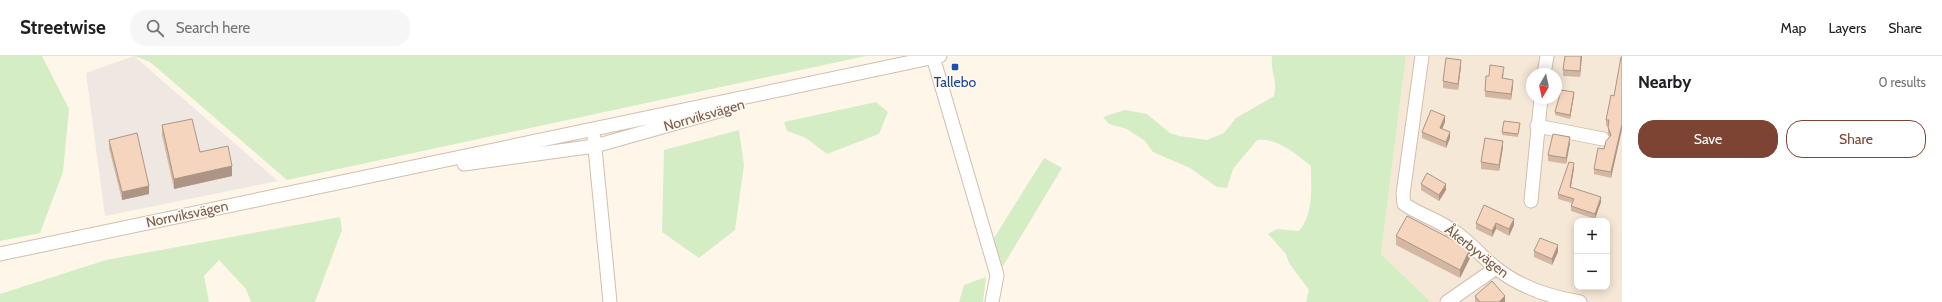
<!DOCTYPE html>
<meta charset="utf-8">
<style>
body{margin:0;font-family:Cabin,sans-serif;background:#f6f6f6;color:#202124}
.controls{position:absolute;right:12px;bottom:12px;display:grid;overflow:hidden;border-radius:8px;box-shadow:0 2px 10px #0003}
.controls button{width:36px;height:36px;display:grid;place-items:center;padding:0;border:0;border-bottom:1px solid #e0e0e0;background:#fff;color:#202124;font:20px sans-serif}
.compass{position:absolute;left:1526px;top:12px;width:36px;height:36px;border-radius:50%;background:#fff;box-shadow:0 2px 10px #0003;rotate:189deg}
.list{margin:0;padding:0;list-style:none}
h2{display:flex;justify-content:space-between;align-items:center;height:52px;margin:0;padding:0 16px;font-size:17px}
h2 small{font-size:13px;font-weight:400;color:#757577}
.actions{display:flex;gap:8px;padding:12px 16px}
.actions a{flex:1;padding:9px 0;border:1px solid #7d4433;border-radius:16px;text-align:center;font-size:14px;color:#7d4433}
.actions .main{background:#7d4433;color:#fff}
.icon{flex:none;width:22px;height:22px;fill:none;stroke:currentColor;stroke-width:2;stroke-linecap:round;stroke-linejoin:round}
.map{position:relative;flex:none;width:1622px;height:246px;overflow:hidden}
header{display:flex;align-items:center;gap:24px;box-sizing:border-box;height:56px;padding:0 20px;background:#fff;border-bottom:1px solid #e0e0e0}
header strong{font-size:19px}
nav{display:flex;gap:22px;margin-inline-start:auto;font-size:14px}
.search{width:280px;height:36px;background:#f6f6f6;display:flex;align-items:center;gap:10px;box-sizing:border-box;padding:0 14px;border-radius:16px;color:#757577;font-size:15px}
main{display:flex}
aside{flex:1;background:#fff}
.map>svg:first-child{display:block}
</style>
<header>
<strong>Streetwise</strong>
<div class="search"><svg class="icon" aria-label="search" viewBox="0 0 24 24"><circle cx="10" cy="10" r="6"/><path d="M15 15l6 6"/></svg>Search here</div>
<nav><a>Map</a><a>Layers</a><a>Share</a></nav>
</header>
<main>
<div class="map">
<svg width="1622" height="246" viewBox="0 0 1622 246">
<rect width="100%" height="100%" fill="#fef6e9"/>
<path fill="#f6e8d6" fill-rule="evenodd" d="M1406,0h216v246h-191l-50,-48zM1532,18h24v24h-24zM1577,165h30v66h-30z"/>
<path fill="#efe8e2" d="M134,0l144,125 -173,35 -19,-143z"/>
<path fill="#d5edc5" d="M0,0h42l27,53 -6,63 -23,61 -40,8z
M134,0h732l-579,124 -137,-118z
M1272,0h134l-25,198 50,48h-125l3,-12 -20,-27 -3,-9 -18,-20 9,-5 22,2c15,-18 12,-43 12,-65 -15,-12 -34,-29 -54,-26l-24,29 -6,19 -10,-1 -27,-19 -37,-16 -8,-11 -18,-12 -18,-5 -6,-7 22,-7 22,4 23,19 9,3 28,4 17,-7 12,-15 38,-22c4,-16 -4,-24 -2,-40z
M876,46l12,10 -9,22 -52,20 -21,-16 -19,-7 -3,-9z
M739,74l5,35 -9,65 -36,28 -37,-26 2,-82z
M1044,102l18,10 -62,103 -11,-25z
M340,161l2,13 -27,72h-64l-5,-13 -27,-29 -15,16 5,26h-209v-8l106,-34z
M986,221l-3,25h-24l5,-17z"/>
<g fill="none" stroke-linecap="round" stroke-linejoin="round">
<defs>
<path id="minor" d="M1422,0l-19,138 1,10c16,11 35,16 51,28 15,10 27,25 41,36 25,20 54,29 84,34
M933,1l64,218 -5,27
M1544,18l3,-18
M1537,70l66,13
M594,82l16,164
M464,108l131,-18 131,-37
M1531,145l10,-103
M0,198c313,-68 627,-130 940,-198
M1447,246l49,-34"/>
</defs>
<use href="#minor" stroke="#d2bead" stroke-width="15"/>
<use href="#minor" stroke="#fff" stroke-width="13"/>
</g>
<path fill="#d3b7a3" d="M1582,0l-2,21 -17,-1v-6z
M1622,1v72l-11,49 -17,-4v-5l10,-20 5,-12 -1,-4v-7h-2v-6l8,-24z
M1461,10l-3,24 -15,-2v-7z
M1504,17l-1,5 10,8 -2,14 -26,-3v-6l4,-15z
M1574,39l-4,24 -15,-4v-3z
M1445,66l-3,7 8,9 -4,10 -24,-10v-6z
M162,69l38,27 32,24 -58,13 -12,-54z
M1520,71l-2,10 -16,-2v-3z
M109,84l40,54 -27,6 -13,-52z
M1570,87l-4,21 -18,-3v-6z
M1503,91l-4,24 -18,-2v-7z
M1574,112l-3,19 30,15 -6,17 -24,-8v-5l1,-3 -14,-4v-5z
M1421,128l25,6 -7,11 -18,-11z
M1484,149l30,20 -5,11 -13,-7 -4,8 -16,-8v-6z
M1396,180l74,22 -10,20 -64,-33z
M1534,195l24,1 -6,13 -18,-8z
M1475,240l30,6h-30z"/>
<path fill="#ac9585" d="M1581,0h1l-2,21v-6z
M1461,4v6l-3,24v-6z
M1513,24v6l-2,14v-6z
M1574,36v3l-4,24v-4z
M1445,60v6l-5,12v-6z
M1622,68v5l-11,49v-6z
M1450,76v6l-4,10v-6z
M1570,81v6l-4,21v-6z
M1503,85v6l-4,24v-6z
M1574,107v5l-4,24v-5z
M232,110v10l-58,13v-10z
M1446,128v6l-7,11v-6z
M149,130v8l-27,6v-8z
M1601,141v5l-6,17v-5z
M1514,163v6l-5,11v-7z
M1496,167v6l-4,8v-6z
M1558,189v7l-6,13v-6z
M1470,193v9l-10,20v-8z
M1505,240v6h-6z"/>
<path fill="#f5d5be" stroke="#ac9585" d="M1565,0h16l-1,15 -17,-1z
M1621,1h1v67l-11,48 -17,-3 4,-21 6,1 2,-8 5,-6 -3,-8 1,-7h-3l5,-25 3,1z
M1446,2l15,2 -3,24 -15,-3z
M1490,9l14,2 -2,11 11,2 -2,14 -26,-3 1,-15h3z
M1561,34l13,2 -4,23 -15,-3z
M1431,54l14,6 -5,12 10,4 -4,10 -24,-10z
M192,63l8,33 28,-6 4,20 -58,13 -12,-54z
M1504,65l16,2 -2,11 -16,-2z
M137,77l12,53 -27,6 -13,-52z
M1553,78l17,3 -4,21 -18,-3z
M1485,82l18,3 -4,24 -18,-3z
M1569,106l5,1 -4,24 31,10 -6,17 -24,-8 3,-7 -16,-5z
M1427,117l19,11 -7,11 -18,-11z
M1484,149l30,14 -5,10 -13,-6 -4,8 -16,-8z
M1407,160l63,33 -10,21 -64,-34z
M1540,182l18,7 -6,14 -18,-8z
M1607,204h1l-1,14z
M1492,225l13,15 -6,6h-19l-5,-6z"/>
<rect fill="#1a4fb4" stroke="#fffaf1" stroke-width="1.5" x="951" y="7" width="8" height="8" rx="2"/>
<g text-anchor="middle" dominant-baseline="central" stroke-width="3" stroke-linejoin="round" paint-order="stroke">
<g font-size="14" fill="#164399" stroke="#fffaf1">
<text x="955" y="26">Tallebo</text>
</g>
<g font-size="14" fill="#7b5c4a" stroke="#fffaf1">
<text transform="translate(704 59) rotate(-16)">Norrviksvägen</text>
<text transform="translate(187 158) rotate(-12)">Norrviksvägen</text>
<text transform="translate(1477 195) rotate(38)">Åkerbyvägen</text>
</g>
</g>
</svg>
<div class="controls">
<button>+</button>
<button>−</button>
</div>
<svg class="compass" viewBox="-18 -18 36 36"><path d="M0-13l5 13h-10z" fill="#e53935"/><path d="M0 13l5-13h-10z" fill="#757577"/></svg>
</div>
<aside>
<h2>Nearby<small>0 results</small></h2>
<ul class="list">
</ul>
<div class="actions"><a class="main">Save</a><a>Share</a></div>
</aside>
</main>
